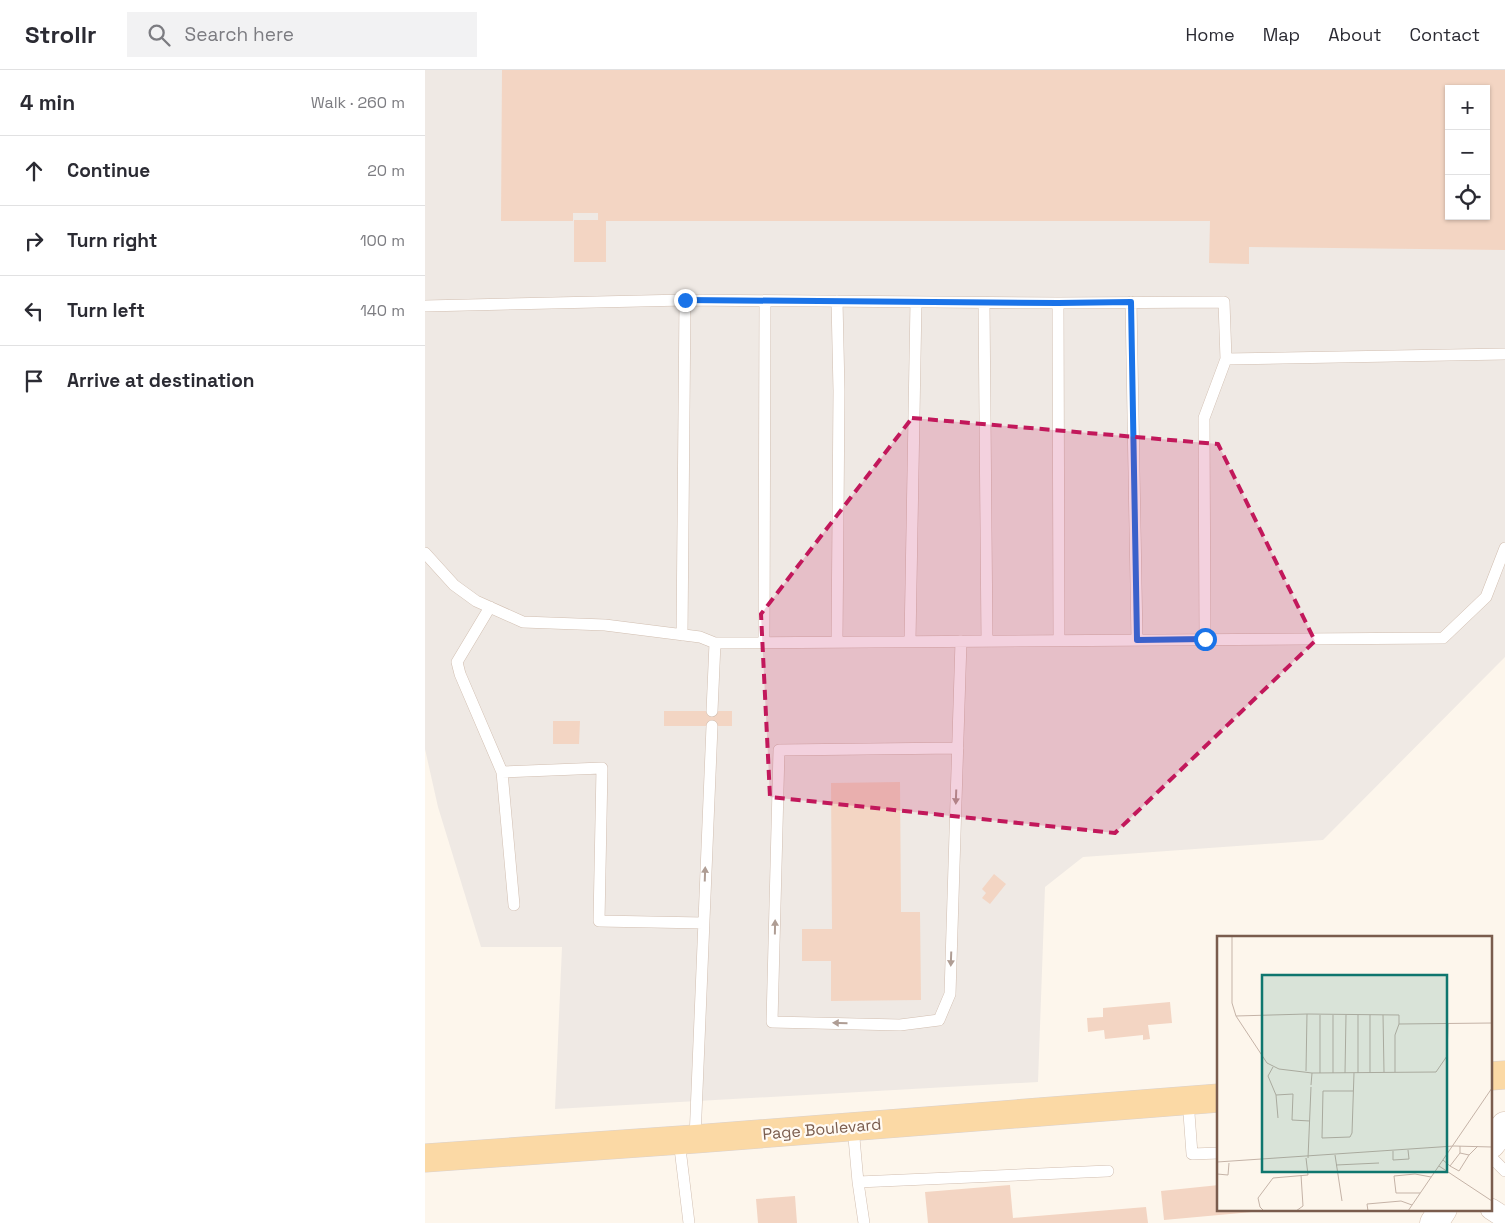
<!DOCTYPE html>
<meta charset="utf-8">
<style>
body{margin:0;font-family:"Space Grotesk",sans-serif;background:#f2f2f3;color:#2b2b33}
.controls{position:absolute;right:15px;top:15px;display:grid;overflow:hidden;border-radius:0px;box-shadow:0 1px 4px #0004}
.controls button{width:45px;height:45px;display:grid;place-items:center;padding:0;border:0;border-bottom:1px solid #e1e1e2;background:#fff;color:#2b2b33;font:25px sans-serif}
.stop{position:absolute;width:15px;height:15px;margin:-11px;border:4px solid #1a73e8;border-radius:50%;background:#fff}
.stop.end{background:#1a73e8;border-color:#fff;box-shadow:0 1px 5px #0008}
.list{margin:0;padding:0;list-style:none}
h2{display:flex;justify-content:space-between;align-items:center;height:65px;margin:0;padding:0 20px;font-size:21px}
h2 small{font-size:16px;font-weight:400;color:#7c7c81}
.list li{display:grid;grid-template-columns:32px 1fr auto;gap:15px;align-items:center;box-sizing:border-box;height:70px;padding:0 20px;border-top:1px solid #e1e1e2}
.list b{display:block;font-size:19px;white-space:nowrap}
.list em{font-size:16px;font-style:normal;color:#7c7c81}
.icon{flex:none;width:28px;height:28px;fill:none;stroke:currentColor;stroke-width:2;stroke-linecap:round;stroke-linejoin:round}
.map{position:relative;flex:none;width:1080px;height:1153px;overflow:hidden}
header{display:flex;align-items:center;gap:30px;box-sizing:border-box;height:70px;padding:0 25px;background:#fff;border-bottom:1px solid #e1e1e2}
header strong{font-size:24px}
nav{display:flex;gap:28px;margin-inline-start:auto;font-size:18px}
.search{width:350px;height:45px;background:#f2f2f3;display:flex;align-items:center;gap:12px;box-sizing:border-box;padding:0 18px;border-radius:0px;color:#7c7c81;font-size:19px}
main{display:flex}
aside{flex:1;background:#fff}
.map>svg:first-child{display:block}
</style>
<header>
<strong>Strollr</strong>
<div class="search"><svg class="icon" aria-label="search" viewBox="0 0 24 24"><circle cx="10" cy="10" r="6"/><path d="M15 15l6 6"/></svg>Search here</div>
<nav><a>Home</a><a>Map</a><a>About</a><a>Contact</a></nav>
</header>
<main>
<aside>
<h2>4 min<small>Walk · 260 m</small></h2>
<ul class="list">
<li><svg class="icon" aria-label="ahead" viewBox="0 0 24 24"><path d="M12 20V5M6 11l6-6 6 6"/></svg><div><b>Continue</b></div><em>20 m</em></li>
<li><svg class="icon" aria-label="right" viewBox="0 0 24 24"><path d="M7 20v-9h11M14 6l5 5-5 5"/></svg><div><b>Turn right</b></div><em>100 m</em></li>
<li><svg class="icon" aria-label="left" viewBox="0 0 24 24"><path d="M17 20v-9H6M10 6l-5 5 5 5"/></svg><div><b>Turn left</b></div><em>140 m</em></li>
<li><svg class="icon" aria-label="arrive" viewBox="0 0 24 24"><path d="M6 21V4h12l-3 4 3 4H6"/></svg><div><b>Arrive at destination</b></div></li>
</ul>
</aside>
<div class="map">
<svg width="1080" height="1153" viewBox="0 0 1080 1153">
<rect width="100%" height="100%" fill="#fdf6ec"/>
<path fill="#efe9e4" fill-rule="evenodd" d="M0,0h1080v587l-182,183 -240,17 -38,30 -7,195 -483,27 7,-162h-81l-43,-140 -13,-58zM1024,19h37v127h-37z"/>
<path fill="#f3d5c3" fill-rule="evenodd" d="M77,0h1003v180l-256,-3v17l-40,-1 1,-42h-604v41h-32v-42h24v-7h-25v8h-72zM1024,19h37v127h-37z
M239,641h68v15h-68z
M128,651h27l-1,23h-26z
M475,712l1,130h19l1,88 -90,1v-40h-29v-32h30l-1,-146z
M569,804l12,10 -16,20 -8,-6 4,-5 -4,-4z
M745,932l2,21 -24,2 2,14 -7,1v-5l-38,4 -1,-9 -16,2 -1,-14 16,-1v-9z
M585,1115l3,33 133,-11 2,16h-220l-3,-31z
M794,1115v24h44v2l-99,9 -3,-29z
M370,1126l2,27h-39l-2,-24z"/>
<g fill="none" stroke-linecap="round" stroke-linejoin="round">
<defs>
<path id="service" d="M706,232l6,338
M559,233l3,338
M633,233l1,337
M0,236l260,-6
M0,483l29,32 22,16 47,21 82,3 95,12 15,6 -3,68
M65,537l-33,55 3,12 42,98 12,133
M257,565l3,-335 373,3 166,-1 2,57 279,-5
M780,569l-1,-221 22,-59
M485,571l6,-339
M339,572l1,-341
M412,572l2,-251 -2,-90
M290,573l728,-5 43,-41 19,-49
M533,678l-179,2 -7,272 128,3 39,-5 11,-26 11,-353
M77,702l100,-4 -3,153 104,2
M763,1030l4,54 27,-1
M428,1057l5,55 6,41
M270,1069l17,-413
M254,1070l10,83
M1066,1087l14,14
M433,1112l250,-11"/>
<path id="minor" d="M1066,1139l14,9"/>
<path id="secondary" d="M1066,1074l14,-18
M1009,1153l9,-14"/>
<path id="primary" d="M1066,1006l14,-1
M0,1088l270,-19 524,-41"/>
</defs>
<use href="#service" stroke="#d1beb0" stroke-width="12"/>
<use href="#minor" stroke="#d1beb0" stroke-width="22"/>
<use href="#secondary" stroke="#d6c0b0" stroke-width="29"/>
<use href="#primary" stroke="#dad1cd" stroke-width="29"/>
<use href="#service" stroke="#fff" stroke-width="11"/>
<use href="#minor" stroke="#fff" stroke-width="21"/>
<use href="#secondary" stroke="#fff" stroke-width="28"/>
<use href="#primary" stroke="#fbd9a5" stroke-width="28"/>
</g>
<defs><path id="oneway-solid" d="M-6-.8H1V-3.2L6.5 0L1 3.2V.8H-6Z" transform="scale(1.25)"/></defs>
<g fill="#af9d94">
<use href="#oneway-solid" transform="translate(531 727) rotate(92)"/>
<use href="#oneway-solid" transform="translate(280 804) rotate(-88)"/>
<use href="#oneway-solid" transform="translate(350 857) rotate(-89)"/>
<use href="#oneway-solid" transform="translate(526 889) rotate(92)"/>
<use href="#oneway-solid" transform="translate(415 953) rotate(-179)"/>
</g>
<g fill="none" stroke-linecap="round" stroke-linejoin="round">
<path stroke="#1a73e8" stroke-width="6" d="M260,230l373,3 73,-1 6,338 68,-1"/>
</g>
<path fill="#c2185b" fill-opacity="0.2" stroke="#c2185b" stroke-width="4" stroke-dasharray="10 6" stroke-linejoin="round" d="M487,348l306,26 97,197 -200,192 -345,-36 -9,-183z"/>
<g text-anchor="middle" dominant-baseline="central" stroke-width="4.5" stroke-linejoin="round" paint-order="stroke">
<g font-size="16" fill="#7a5c4d" stroke="#fffaf3">
<text transform="translate(397 1059) rotate(-5)">Page Boulevard</text>
</g>
</g>
<g transform="translate(792 866)">
<rect width="275" height="275" fill="#fdf6ec"/>
<path fill="none" stroke="#c5b3a7" stroke-width="1" d="M15,0v67l4,13 31,47 12,6 33,4 -1,12M141,79v58M153,79v57M166,79l1,57M19,80l71,-2M56,131l-5,9 8,19 2,23M89,135l1,-57 92,1v9l93,-1M178,136v-37l4,-11M95,137l124,-1 11,-16 1,-32M103,137v-58M116,137v-58M128,137l1,-58M136,155h-30l-1,47 28,-1 2,-4 2,-60M59,159l17,-1 -1,26 18,1M243,210v7l9,2 9,-9M176,215v9l16,-1 -1,-9M118,219l7,46M91,222l3,-71M226,224l7,6 10,-13M0,226l237,-16 38,1M119,229l43,-2M222,230l53,35M233,230l9,5 10,-16M0,238l11,1 1,-12M203,257h-24l-2,-17 21,-2 16,3M47,275l-4,-4 -2,-9 15,-20 35,-3 -2,-17M79,275l7,-5 -2,-31M151,275l-1,-7 34,-3 11,4M191,275l84,-123"/>
<path fill="#0f766e" fill-opacity="0.15" stroke="#0f766e" stroke-width="2.5" d="M45,39h185v197h-185z"/>
<rect width="275" height="275" fill="none" stroke="#7a5c4d" stroke-width="2.5"/>
</g>
</svg>
<div class="controls">
<button>+</button>
<button>−</button>
<button><svg class="icon" aria-label="locate" viewBox="0 0 24 24"><circle cx="12" cy="12" r="6"/><path d="M12 2v4M12 18v4M2 12h4M18 12h4"/></svg></button>
</div>
<div class="stop" style="left:780px;top:569px"></div>
<div class="stop end" style="left:260px;top:230px"></div>
</div>
</main>
